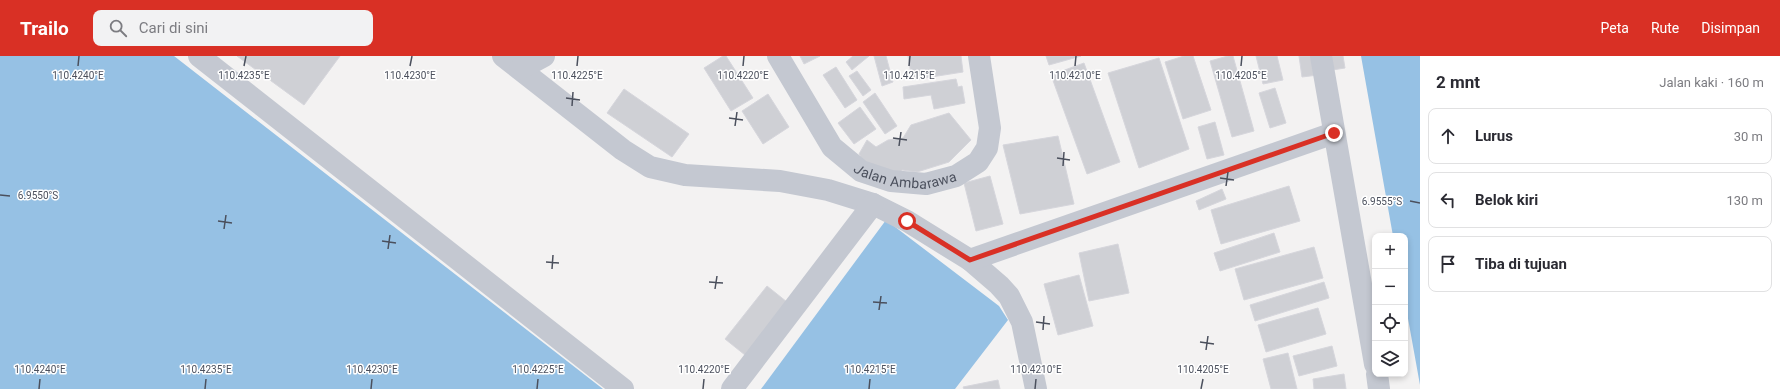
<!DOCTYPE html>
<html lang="id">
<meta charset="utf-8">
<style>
body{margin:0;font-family:Roboto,sans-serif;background:#f2f2f3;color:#2b2b33}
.controls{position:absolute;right:12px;bottom:12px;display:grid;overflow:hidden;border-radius:8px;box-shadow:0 2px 6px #0003}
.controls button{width:36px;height:36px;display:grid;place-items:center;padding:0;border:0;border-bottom:1px solid #e1e1e2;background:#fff;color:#2b2b33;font:20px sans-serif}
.stop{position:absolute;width:12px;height:12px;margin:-9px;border:3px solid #d93025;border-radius:50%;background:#fff}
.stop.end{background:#d93025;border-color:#fff;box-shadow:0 1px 4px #0008}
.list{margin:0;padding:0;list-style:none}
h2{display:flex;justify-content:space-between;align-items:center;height:52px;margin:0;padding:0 16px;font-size:17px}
h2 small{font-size:13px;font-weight:400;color:#7c7c81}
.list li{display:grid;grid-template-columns:26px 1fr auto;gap:12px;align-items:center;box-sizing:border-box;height:56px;margin:0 8px 8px;padding:0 8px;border:1px solid #e1e1e2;border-radius:8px}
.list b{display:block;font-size:15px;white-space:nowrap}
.list em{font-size:13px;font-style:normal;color:#7c7c81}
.icon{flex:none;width:22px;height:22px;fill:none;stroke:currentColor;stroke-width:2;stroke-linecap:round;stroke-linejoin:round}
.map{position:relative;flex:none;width:1420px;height:333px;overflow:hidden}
header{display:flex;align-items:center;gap:24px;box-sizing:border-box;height:56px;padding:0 20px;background:#d93025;color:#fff}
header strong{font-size:19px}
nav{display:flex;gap:22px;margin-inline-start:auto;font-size:14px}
.search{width:280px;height:36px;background:#f2f2f3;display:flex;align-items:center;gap:10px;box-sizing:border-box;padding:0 14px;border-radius:8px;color:#7c7c81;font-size:15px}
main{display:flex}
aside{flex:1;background:#fff}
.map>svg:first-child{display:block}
</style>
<header>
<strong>Trailo</strong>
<div class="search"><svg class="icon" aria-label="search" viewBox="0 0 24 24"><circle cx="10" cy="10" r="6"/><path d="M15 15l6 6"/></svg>Cari di sini</div>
<nav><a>Peta</a><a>Rute</a><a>Disimpan</a></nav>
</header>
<main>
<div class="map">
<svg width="1420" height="333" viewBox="0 0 1420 333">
<rect width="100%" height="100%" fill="#f3f2f2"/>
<path fill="#96c1e4" d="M0,0h174l429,333h-603z
M1361,0h59v329l-15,-83v-66h-12z
M886,164l113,86 9,14 -53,69h-194z"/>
<path fill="#cfd0d5" stroke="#d6d6dc" d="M237,0h103l-36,49z
M723,0h3l27,42 -22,13 -27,-43z
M800,0h20l-16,8z
M853,0h16l-17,14 -6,-8z
M874,0h12l7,26 -11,4z
M908,0h53l2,16 -51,8z
M1046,0h35l-32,9z
M1184,0h9l18,54 -28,9 -18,-57z
M1228,0h5l21,75 -22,6 -22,-76z
M1256,0h21l6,24 -20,4z
M1299,0h16l3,19 -16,2z
M1323,0h20l2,12 -19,3z
M1159,2l30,91 -50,19 -31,-95z
M1084,7l36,99 -33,12 -36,-99z
M836,11l21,33 -12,8 -22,-33z
M857,15l14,19 -8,6 -14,-20z
M956,23l2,8 4,-1 3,17 -31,6 -3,-14 -27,4 -1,-12z
M1275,32l11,35 -16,5 -11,-35z
M624,33l65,45 -17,23 -65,-44z
M875,37l22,33 -12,8 -22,-32z
M768,38l21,33 -26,17 -21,-33z
M860,51l16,22 -22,15 -16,-21z
M949,57l22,27 -22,22 -32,10 -15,-2 -7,7 -24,-4 -12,-19 8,-14 9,7 12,-7 15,-2 8,-13z
M1215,66l9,33 -17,4 -9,-32z
M1058,80l16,68 -54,10 -17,-69z
M990,120l13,48 -27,7 -12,-48z
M1289,130l11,35 -79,23 -10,-34z
M1222,133l4,10 -27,11 -3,-9z
M1274,177l6,19 -60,19 -6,-18z
M1118,188l11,49 -40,8 -10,-48z
M1314,191l9,31 -79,22 -9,-31z
M1079,219l14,51 -35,9 -14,-51z
M1324,226l5,16 -74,23 -5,-16z
M767,230l25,20 -42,53 -25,-20z
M1318,252l8,26 -60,18 -8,-27z
M1332,290l5,20 -38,10 -6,-20z
M1288,297l9,36h-26l-8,-30z
M1344,318l2,15h-32l-1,-10z
M998,324l2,9h-36l-1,-2z"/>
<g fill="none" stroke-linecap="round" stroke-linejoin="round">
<g stroke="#c4c8d1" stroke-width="22">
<path d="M199,0l424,333"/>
<path d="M503,0l120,94 27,17 35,8 95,6 48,9 45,14 34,17 63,39 29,25 10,11 13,26 14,67"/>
<path id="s1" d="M778,0l54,91 29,24 30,10 35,3 30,-8 22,-14 9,-14 3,-20 -11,-72"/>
<path d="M1321,0l54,308"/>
<path d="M520,13l24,-13"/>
<path d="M970,204l364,-127"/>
<path d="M1377,318l2,15"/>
<path d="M732,333l141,-185"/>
</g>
</g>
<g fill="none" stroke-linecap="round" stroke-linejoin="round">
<path stroke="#d93025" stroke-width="5" d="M907,165l63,39 364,-127"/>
</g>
<path fill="none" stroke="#4b505d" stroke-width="1.5" d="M78,10l1,-10M244,10l2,-10M410,10l2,-10M577,10l1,-10M743,10l1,-10M909,10l1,-10M1075,10l1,-10M1241,10l1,-10M566,42l14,2M572,50l1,-14M729,62l14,2M735,70l2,-14M893,82l14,2M899,90l2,-14M1057,102l13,2M1063,110l1,-14M1220,122l14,2M1226,130l2,-14M0,139l10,1M1410,145l10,2M218,165l14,2M224,173l2,-14M382,185l14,2M388,193l2,-14M546,206l13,1M552,213l1,-14M709,226l14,1M715,233l2,-13M873,246l14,1M879,254l2,-14M1036,266l14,2M1043,274l1,-14M1200,286l14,2M1206,294l2,-14M39,333l1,-10M205,333l1,-10M371,333l1,-10M537,333l1,-10M703,333l1,-10M869,333l1,-10M1035,333l1,-10M1201,333l2,-10"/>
<g text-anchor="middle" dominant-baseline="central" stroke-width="3" stroke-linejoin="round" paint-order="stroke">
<g font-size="14" fill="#4b505d" stroke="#fff">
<text stroke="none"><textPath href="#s1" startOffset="189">Jalan Ambarawa</textPath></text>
</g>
</g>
<g font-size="10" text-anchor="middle" fill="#4b505d" stroke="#fff" stroke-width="3" stroke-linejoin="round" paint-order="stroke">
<text x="78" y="23">110.4240°E</text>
<text x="244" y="23">110.4235°E</text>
<text x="410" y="23">110.4230°E</text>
<text x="577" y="23">110.4225°E</text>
<text x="743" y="23">110.4220°E</text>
<text x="909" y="23">110.4215°E</text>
<text x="1075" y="23">110.4210°E</text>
<text x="1241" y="23">110.4205°E</text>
<text x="38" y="143">6.9550°S</text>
<text x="1382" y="149">6.9555°S</text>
<text x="40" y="317">110.4240°E</text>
<text x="206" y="317">110.4235°E</text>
<text x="372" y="317">110.4230°E</text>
<text x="538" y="317">110.4225°E</text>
<text x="704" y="317">110.4220°E</text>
<text x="870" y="317">110.4215°E</text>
<text x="1036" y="317">110.4210°E</text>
<text x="1203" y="317">110.4205°E</text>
</g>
</svg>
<div class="controls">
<button>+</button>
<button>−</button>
<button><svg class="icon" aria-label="locate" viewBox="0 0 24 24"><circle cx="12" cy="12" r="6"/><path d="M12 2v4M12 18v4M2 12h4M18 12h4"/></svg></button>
<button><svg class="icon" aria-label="layers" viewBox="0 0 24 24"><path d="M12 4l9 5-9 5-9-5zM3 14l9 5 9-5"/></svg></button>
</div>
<div class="stop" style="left:907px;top:165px"></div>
<div class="stop end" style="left:1334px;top:77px"></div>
</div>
<aside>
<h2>2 mnt<small>Jalan kaki · 160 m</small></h2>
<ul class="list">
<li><svg class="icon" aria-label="ahead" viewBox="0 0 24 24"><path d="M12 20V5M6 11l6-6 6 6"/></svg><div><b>Lurus</b></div><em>30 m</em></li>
<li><svg class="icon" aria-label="left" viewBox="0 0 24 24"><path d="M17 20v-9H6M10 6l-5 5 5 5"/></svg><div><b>Belok kiri</b></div><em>130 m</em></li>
<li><svg class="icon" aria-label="arrive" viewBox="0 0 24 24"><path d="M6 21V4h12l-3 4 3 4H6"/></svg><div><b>Tiba di tujuan</b></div></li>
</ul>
</aside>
</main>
